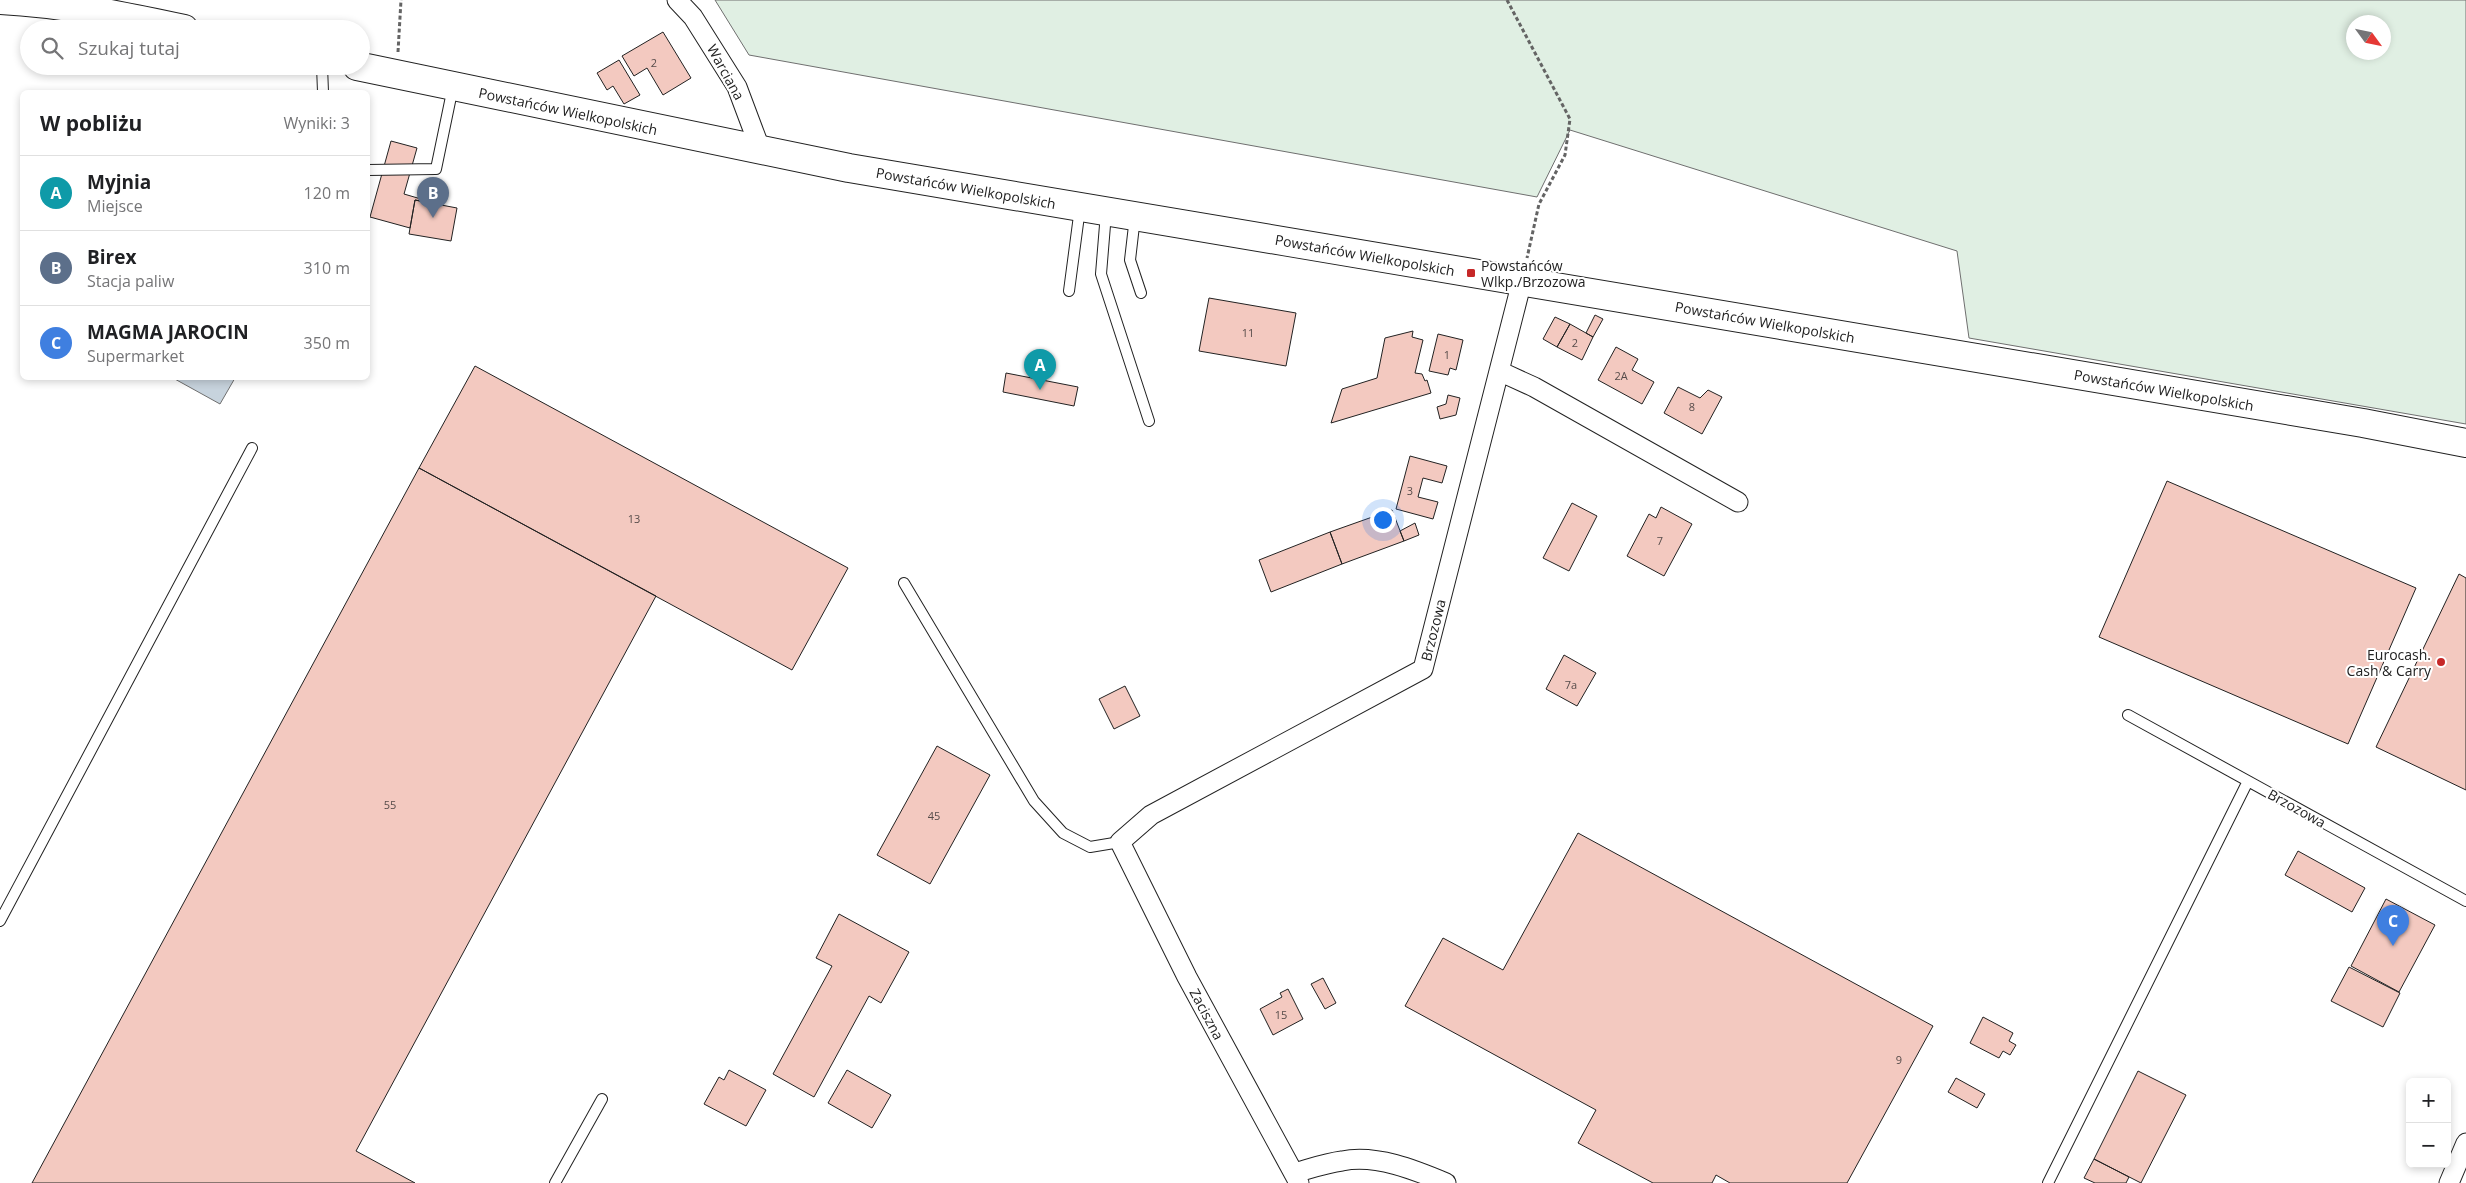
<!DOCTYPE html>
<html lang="pl">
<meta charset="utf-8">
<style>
body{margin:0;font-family:"Open Sans",sans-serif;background:#f6f6f6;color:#202124}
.controls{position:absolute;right:15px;bottom:15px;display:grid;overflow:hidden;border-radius:8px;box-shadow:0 2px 8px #0003}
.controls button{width:45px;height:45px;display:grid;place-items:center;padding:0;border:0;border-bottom:1px solid #e0e0e0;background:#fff;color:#202124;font:25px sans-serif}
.compass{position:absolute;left:2346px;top:15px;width:45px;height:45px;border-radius:50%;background:#fff;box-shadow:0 2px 8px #0003;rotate:123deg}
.you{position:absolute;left:1382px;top:519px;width:18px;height:18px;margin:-12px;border:4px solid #fff;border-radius:50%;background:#1a73e8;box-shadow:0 0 0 8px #1a73e833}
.badge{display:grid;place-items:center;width:32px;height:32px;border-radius:50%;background:#c62828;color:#fff;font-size:16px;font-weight:700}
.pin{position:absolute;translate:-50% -41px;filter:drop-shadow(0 1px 2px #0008)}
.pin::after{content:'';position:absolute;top:26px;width:18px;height:15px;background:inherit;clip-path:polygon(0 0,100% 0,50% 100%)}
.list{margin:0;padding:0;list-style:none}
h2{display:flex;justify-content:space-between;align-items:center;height:65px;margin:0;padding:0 20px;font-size:21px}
h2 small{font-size:16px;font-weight:400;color:#757577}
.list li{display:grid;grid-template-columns:32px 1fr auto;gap:15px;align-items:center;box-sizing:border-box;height:75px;padding:0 20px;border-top:1px solid #e0e0e0}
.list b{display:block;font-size:19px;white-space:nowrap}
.list p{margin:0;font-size:16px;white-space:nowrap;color:#757577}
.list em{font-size:16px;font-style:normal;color:#757577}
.icon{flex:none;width:28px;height:28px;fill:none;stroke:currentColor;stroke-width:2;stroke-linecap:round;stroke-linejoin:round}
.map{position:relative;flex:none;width:2466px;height:1183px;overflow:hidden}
.search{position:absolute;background:#fff;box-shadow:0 2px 8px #0003;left:20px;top:20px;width:350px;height:55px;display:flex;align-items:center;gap:12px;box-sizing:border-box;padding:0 18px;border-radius:28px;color:#757577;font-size:19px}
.panel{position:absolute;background:#fff;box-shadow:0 2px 8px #0003;left:20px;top:90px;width:350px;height:290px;border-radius:8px}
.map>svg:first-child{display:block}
</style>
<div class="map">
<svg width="2466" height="1183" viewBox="0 0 2466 1183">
<rect width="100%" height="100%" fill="#fff"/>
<path fill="#e0efe3" stroke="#6f6f6f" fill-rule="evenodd" d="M715,0h1751v424l-497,-86 -12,-87 -387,-121 -33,67 -788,-142zM2354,22h30v30h-30z"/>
<path fill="#c7d3dd" stroke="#6f6f6f" d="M173,378h62l-15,26z"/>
<path fill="#f3c9c0" stroke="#222" d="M663,32l28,46 -28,17 -16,-27 -13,8 -12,-20z
M619,60l21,35 -16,9 -11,-18 -6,4 -10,-17z
M391,141l26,7 -13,46 17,5 -1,2 -5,-1 -5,28 -40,-11z
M415,200l42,8 -6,33 -42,-7z
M1209,298l87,15 -10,53 -87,-15z
M1595,315l8,4 -10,18 -7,-4z
M1555,317l15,7 -13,23 -14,-8z
M1570,324l23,13 -11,23 -25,-13z
M1413,331l-1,6 11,3 -8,33 7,1 3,7 2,-1 4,13 -100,30 11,-34 35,-11 8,-40z
M1438,334l25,6 -7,30 -6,-2 -2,7 -19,-4z
M1616,347l22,12 -6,11 22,12 -12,22 -44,-24z
M475,366l373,202 -56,102 -373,-202z
M1006,373l72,14 -4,19 -71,-14z
M1678,387l22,11 8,-8 14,7 -20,37 -38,-21z
M1448,395l12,3 -4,17 -16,4 -3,-12 9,-3z
M1410,456l37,10 -5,17 -19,-5 -5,19 20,5 -5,17 -37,-10z
M419,468l237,128 -300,555 59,32h-383z
M2167,481l249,107 -68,156 -249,-107z
M1572,503l25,13 -28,55 -26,-13z
M1661,507l31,17 -28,52 -37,-20 22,-42 7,4z
M1392,510l12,31 -62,23 -12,-32z
M1415,523l4,12 -15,6 -4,-10z
M1330,532l12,32 -71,28 -12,-32z
M2459,574l7,4v212l-90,-43z
M1564,655l32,18 -19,33 -31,-17z
M1125,686l15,30 -26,13 -15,-30z
M937,746l53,29 -60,109 -53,-29z
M1578,833l355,193 -86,157h-117l-14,-8 -4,8h-59l-75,-40 18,-33 -191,-104 38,-68 60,32z
M2298,851l67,37 -13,24 -67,-37z
M2386,899l49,26 -36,67 -48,-26z
M839,914l70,38 -28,51 -12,-7 -55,101 -41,-23 59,-108 -16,-8z
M2349,967l51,26 -17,34 -52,-26z
M1323,978l13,25 -11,6 -14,-25z
M1288,989l15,30 -30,16 -13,-26 22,-12 -2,-4z
M1983,1017l30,16 -4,8 7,4 -6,10 -7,-4 -4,7 -29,-15z
M729,1070l37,20 -20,36 -42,-22 15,-27 5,3z
M847,1070l44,25 -19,33 -44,-25z
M2138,1071l48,24 -45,88 -47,-24z
M1956,1078l29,16 -8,14 -29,-16z
M2094,1159l35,18 -3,6h-31l-11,-5z"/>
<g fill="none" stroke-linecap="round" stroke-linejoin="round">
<defs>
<path id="service" d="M322,66l1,26
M368,170l68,-1 17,-82
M1106,213l-5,61 48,147
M1135,217l-5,43 11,33
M1069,291l11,-83
M904,583l130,218 29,32 27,14 30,-5
M2128,715l338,186
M0,921l252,-473
M555,1183l47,-84
M2048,1183l200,-402"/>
<path id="minor" d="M677,0l16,17 44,70 24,64
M1499,371l35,16 204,115
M1294,1173c15,-4 32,-10 48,-12 34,-7 73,9 104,22
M1299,1183l-112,-206 -67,-135 31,-27 272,-146 99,-388
M2449,1183l17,-40"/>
<path id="primary" d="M0,0c62,3 123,16 184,29
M357,66l492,102 1514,255 103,20"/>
</defs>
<use href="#service" stroke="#222" stroke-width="12"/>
<use href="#minor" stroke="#222" stroke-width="21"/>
<use href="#primary" stroke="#222" stroke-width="30"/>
<path stroke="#646464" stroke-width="3" stroke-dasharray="4 2.5" stroke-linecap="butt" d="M1507,0l63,119 -5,36 -26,49 -12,54
M398,52l3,-52"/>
<use href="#service" stroke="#fff" stroke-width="10"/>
<use href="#minor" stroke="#fff" stroke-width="19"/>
<use href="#primary" stroke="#fff" stroke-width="28"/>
</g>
<g fill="#c62828" stroke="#fff" stroke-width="2">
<rect x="1466" y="268" width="10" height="10" rx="2.5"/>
<circle cx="2441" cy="662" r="5"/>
</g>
<g text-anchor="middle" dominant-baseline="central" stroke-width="4" stroke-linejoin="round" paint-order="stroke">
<g font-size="11" fill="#564c4a">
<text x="654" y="62">2</text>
<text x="1248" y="332">11</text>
<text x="1575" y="342">2</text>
<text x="1447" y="354">1</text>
<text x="1621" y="375">2A</text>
<text x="1692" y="406">8</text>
<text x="1410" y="490">3</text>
<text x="634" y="518">13</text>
<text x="1660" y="540">7</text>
<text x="1571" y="684">7a</text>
<text x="390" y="804">55</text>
<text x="934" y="815">45</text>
<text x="1281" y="1014">15</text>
<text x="1899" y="1059">9</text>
</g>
<g font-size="14" fill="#222" stroke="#fff">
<text transform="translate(726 72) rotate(61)">Warciana</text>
<text transform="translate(568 111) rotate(12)">Powstańców Wielkopolskich</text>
<text transform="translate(966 188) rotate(10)">Powstańców Wielkopolskich</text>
<text transform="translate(1365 255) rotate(10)">Powstańców Wielkopolskich</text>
<text transform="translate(1765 322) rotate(10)">Powstańców Wielkopolskich</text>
<text transform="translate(2164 390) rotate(10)">Powstańców Wielkopolskich</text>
<text transform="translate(1433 630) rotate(-76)">Brzozowa</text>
<text transform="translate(2297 808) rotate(29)">Brzozowa</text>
<text transform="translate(1207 1014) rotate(62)">Zaciszna</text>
</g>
<g font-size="14" fill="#222" stroke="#fff" text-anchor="start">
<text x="1481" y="265">Powstańców<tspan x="1481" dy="16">Wlkp./Brzozowa</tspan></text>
<text x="2431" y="654" text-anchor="end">Eurocash.<tspan x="2431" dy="16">Cash &amp; Carry</tspan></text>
</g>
</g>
</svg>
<div class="controls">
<button>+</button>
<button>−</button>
</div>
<svg class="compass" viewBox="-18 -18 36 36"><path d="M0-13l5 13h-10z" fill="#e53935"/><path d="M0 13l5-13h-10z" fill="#757577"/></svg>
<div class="you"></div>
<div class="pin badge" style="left:1040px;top:390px;background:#0f9aa8">A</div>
<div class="pin badge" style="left:433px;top:218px;background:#5c6f8a">B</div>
<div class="pin badge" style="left:2393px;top:946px;background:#3f7fe0">C</div>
<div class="search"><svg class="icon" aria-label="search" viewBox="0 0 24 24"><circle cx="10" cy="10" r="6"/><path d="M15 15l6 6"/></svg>Szukaj tutaj</div>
<section class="panel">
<h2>W pobliżu<small>Wyniki: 3</small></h2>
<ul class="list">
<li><span class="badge" style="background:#0f9aa8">A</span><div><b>Myjnia</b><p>Miejsce</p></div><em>120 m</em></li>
<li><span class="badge" style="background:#5c6f8a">B</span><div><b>Birex</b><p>Stacja paliw</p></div><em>310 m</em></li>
<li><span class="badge" style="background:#3f7fe0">C</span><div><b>MAGMA JAROCIN</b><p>Supermarket</p></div><em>350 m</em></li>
</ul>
</section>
</div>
